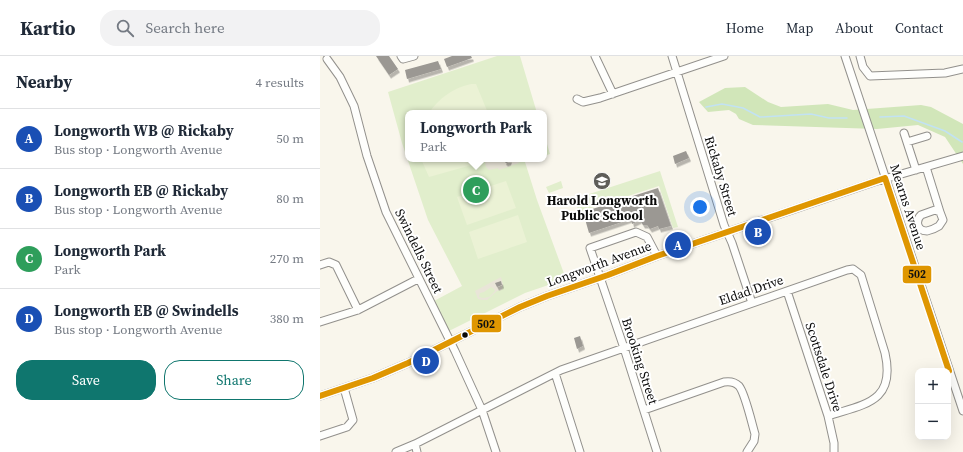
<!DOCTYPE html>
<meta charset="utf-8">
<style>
body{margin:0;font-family:"Source Serif 4",serif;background:#f2f2f3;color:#1f2937}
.controls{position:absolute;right:12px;bottom:12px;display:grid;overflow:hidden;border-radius:8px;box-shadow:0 4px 16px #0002}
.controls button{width:36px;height:36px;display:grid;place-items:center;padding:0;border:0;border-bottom:1px solid #e0e1e3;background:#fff;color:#1f2937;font:20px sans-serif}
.you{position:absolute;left:380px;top:151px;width:14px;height:14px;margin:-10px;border:3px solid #fff;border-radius:50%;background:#1a73e8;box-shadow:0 0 0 6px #1a73e833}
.badge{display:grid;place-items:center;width:26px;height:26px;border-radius:50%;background:#0f766e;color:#fff;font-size:13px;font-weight:700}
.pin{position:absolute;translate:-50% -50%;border:2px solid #fff;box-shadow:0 1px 4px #0006}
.popup{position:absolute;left:85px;top:54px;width:142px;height:52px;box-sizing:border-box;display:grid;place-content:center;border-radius:8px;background:#fff;filter:drop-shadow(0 1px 3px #0005);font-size:13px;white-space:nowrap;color:#747a83}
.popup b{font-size:15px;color:#1f2937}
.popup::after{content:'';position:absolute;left:50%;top:100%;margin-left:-8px;border:8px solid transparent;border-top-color:#fff}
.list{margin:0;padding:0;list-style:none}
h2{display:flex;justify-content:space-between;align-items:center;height:52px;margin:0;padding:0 16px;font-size:17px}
h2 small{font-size:13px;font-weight:400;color:#747a83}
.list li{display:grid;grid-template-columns:26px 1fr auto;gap:12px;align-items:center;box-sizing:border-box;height:60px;padding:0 16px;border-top:1px solid #e0e1e3}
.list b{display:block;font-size:15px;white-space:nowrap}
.list p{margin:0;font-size:13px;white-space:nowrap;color:#747a83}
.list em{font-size:13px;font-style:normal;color:#747a83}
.actions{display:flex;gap:8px;padding:12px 16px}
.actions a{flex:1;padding:9px 0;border:1px solid #0f766e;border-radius:16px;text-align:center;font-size:14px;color:#0f766e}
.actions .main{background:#0f766e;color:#fff}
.icon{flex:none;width:22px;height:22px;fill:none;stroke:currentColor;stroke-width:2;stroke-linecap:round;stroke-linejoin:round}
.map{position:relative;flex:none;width:643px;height:396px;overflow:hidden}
header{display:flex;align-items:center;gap:24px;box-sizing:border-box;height:56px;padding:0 20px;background:#fff;border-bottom:1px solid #e0e1e3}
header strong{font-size:19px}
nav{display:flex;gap:22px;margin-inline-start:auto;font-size:14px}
.search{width:280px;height:36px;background:#f2f2f3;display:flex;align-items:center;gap:10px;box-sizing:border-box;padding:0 14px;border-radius:16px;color:#747a83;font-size:15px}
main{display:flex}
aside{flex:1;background:#fff}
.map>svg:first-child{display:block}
</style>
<header>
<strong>Kartio</strong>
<div class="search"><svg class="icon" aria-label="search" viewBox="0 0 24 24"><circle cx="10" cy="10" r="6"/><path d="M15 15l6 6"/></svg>Search here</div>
<nav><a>Home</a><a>Map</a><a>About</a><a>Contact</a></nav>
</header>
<main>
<aside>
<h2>Nearby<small>4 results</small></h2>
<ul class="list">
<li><span class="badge" style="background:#1a4fb4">A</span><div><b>Longworth WB @ Rickaby</b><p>Bus stop · Longworth Avenue</p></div><em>50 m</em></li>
<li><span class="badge" style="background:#1a4fb4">B</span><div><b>Longworth EB @ Rickaby</b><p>Bus stop · Longworth Avenue</p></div><em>80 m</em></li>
<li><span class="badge" style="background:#2e9e5b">C</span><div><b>Longworth Park</b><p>Park</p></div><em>270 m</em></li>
<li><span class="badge" style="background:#1a4fb4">D</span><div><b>Longworth EB @ Swindells</b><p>Bus stop · Longworth Avenue</p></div><em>380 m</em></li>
</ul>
<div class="actions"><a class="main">Save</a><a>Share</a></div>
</aside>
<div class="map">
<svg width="643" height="396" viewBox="0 0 643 396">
<defs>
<filter id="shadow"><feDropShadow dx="2" dy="3.5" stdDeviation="0" flood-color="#0004"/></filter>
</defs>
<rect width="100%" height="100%" fill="#f9f6ec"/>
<path fill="#e1eecc" d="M177,0h23l17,57h-129v46h126l-9,3 12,38 29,79 -41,14 -76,38 -15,-30 28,-15 -34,-66 -26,-77 -14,-51z
M224,78l6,20 -6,2z
M340,115l18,56 -5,1 -14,-42 -80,26 -5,-13z
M241,125l2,7 -14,5 -3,-6z"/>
<path fill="#d1e6b9" d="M425,31l23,15 13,5 47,-3 25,6 68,-5 10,2 32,17v40l-18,-27 -27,-12 -41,4 -124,-4 -14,-6 -3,-5 -7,-4 -21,2 -9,-10 26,-14z"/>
<path fill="#ebf2d5" d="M151,28h5l12,29h-59c10,-15 24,-25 42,-29z
M101,103h72l-64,18z
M186,125l10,27 -49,17 -10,-28z
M198,159l9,27 -49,17 -9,-27z"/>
<path fill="#e9e5d8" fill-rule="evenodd" d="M173,103h24l2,4 -20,7 -1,-2 -9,2 -3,-3 -1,-5z
M181,221l2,8 -1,5 -5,1 -10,9h-4l-5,-1 -3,-8zM171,231l3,2 1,2 -6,6 -6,1 -4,-1 1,-4 4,-1z"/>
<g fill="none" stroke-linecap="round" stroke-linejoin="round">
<path stroke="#c2e2f3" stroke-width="1.5" d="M386,51l16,-3 21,4 17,9 51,-3 18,4h18
M560,61l24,-1 41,15 17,11"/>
</g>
<path fill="#9b9893" filter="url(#shadow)" d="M56,0h13l9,13 -9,6z
M132,0h19l1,2 -25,9 -3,-8z
M118,5l3,8 -34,10 -2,-9z
M366,95l3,7 -14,6 -2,-8z
M185,103h5l-1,3 -3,1 -2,-2z
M338,132l13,38 -12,3 -1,-3 -8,3 -3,-4h-4l-3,-5 -8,4 -1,-5 -42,14 -6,-21z
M181,225l1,4 -5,2 -2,-4z
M260,280l3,10 -6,3 -3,-11z"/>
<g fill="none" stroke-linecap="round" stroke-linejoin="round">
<defs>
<path id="minor" d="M81,0l2,3 11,-3
M275,0l18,38
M352,0l52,169 8,18 20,60
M525,0l118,355
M540,0l3,11 7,9 75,-3 18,-4
M7,3l13,18 14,29 13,50 19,56 69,139 27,59 14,42
M257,43l6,3 17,-4 124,-42
M584,77l12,37
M587,86l20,-6
M606,111l14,45 -5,-2 -14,5c-6,6 -4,16 6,16 4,-1 9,-3 12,-5l4,-6 -3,-8
M337,200l-10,-19 -11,-5 -46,16 34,100 33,104
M0,209l9,-3 7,3 22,45
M467,235l41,125 6,27v9
M0,266l38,-12 60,-31
M235,317l25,79
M0,340l53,-18 35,-15 112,-56 27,-11 61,-21 49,-19 217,-74 89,-26
M324,354l80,-28c6,-1 11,0 15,4 6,7 13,38 16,48l-1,7 -7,11
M0,380l27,-9 6,-7 -9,-32
M95,388l2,8
M76,396l19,-8 146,-74 286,-100 6,-1 8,6 24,78c11,49 -20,51 -57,63"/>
</defs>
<use href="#minor" stroke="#92908c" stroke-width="9"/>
<use href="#minor" stroke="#fefefc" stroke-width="7"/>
<defs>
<path id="bus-1" d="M565,122l64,193
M0,340l53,-18 35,-15 112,-56 27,-11 61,-21 49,-19 228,-78"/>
</defs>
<use href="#bus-1" stroke="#fff" stroke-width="9"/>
<use href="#bus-1" stroke="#df9601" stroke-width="6"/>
</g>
<defs>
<symbol id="school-disc" viewBox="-11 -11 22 22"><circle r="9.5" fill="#5e5d59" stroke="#fff"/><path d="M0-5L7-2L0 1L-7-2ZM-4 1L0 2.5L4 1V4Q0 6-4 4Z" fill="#fff"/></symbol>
</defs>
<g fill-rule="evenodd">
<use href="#school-disc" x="272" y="115" width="20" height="20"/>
</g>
<circle fill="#0a0a0a" stroke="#fff" stroke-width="1.5" cx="145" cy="279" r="3.5"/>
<g text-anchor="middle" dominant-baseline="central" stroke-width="4" stroke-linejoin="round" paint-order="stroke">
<g font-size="13" fill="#0a0a0a" stroke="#fff">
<text transform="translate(401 120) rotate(73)">Rickaby Street</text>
<text transform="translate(588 151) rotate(72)">Mearns Avenue</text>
<text transform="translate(99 195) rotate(64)">Swindells Street</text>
<text transform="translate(279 208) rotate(-20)">Longworth Avenue</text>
<text transform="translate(431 234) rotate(-19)">Eldad Drive</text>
<text transform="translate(320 305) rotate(72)">Brooking Street</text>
<text transform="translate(504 311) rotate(72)">Scottsdale Drive</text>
</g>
<g font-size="13" font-weight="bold" fill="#0a0a0a" stroke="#fff">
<text x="282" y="144">Harold Longworth<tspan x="282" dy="15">Public School</tspan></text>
</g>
</g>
<g stroke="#fff" stroke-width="1.5">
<rect x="582" y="209" width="30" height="19" rx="4" fill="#df9601"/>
<rect x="151" y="258" width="31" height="19" rx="4" fill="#df9601"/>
</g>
<g font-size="11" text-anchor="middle" font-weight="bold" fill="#111">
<text x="597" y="222">502</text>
<text x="166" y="272">502</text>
</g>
</svg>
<div class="controls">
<button>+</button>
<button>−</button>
</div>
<div class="you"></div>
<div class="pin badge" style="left:358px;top:189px;background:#1a4fb4">A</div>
<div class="pin badge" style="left:438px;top:176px;background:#1a4fb4">B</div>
<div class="pin badge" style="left:156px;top:134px;background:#2e9e5b">C</div>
<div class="popup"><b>Longworth Park</b>Park</div>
<div class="pin badge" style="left:106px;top:305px;background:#1a4fb4">D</div>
</div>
</main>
